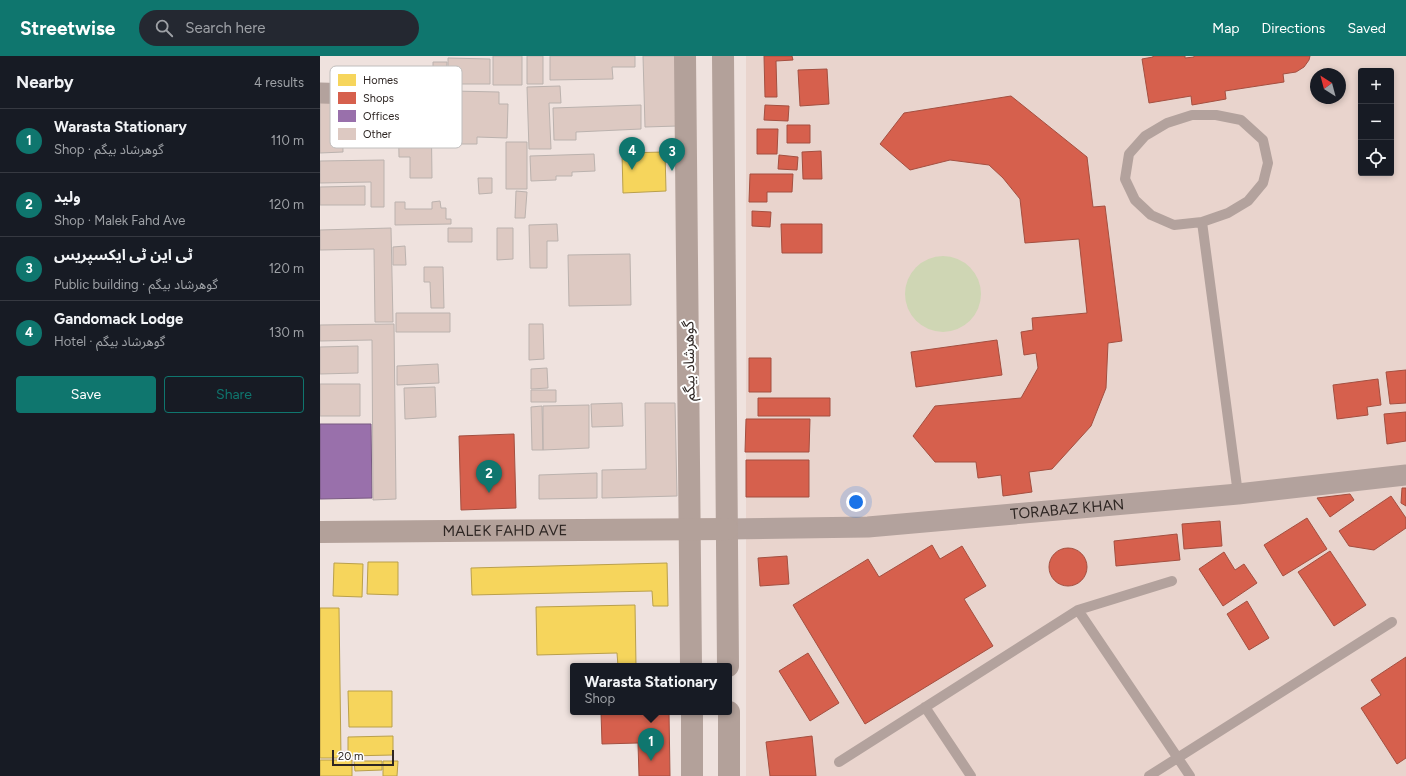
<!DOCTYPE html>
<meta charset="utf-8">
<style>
body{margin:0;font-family:Figtree,"Noto Sans Arabic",sans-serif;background:#242831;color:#f1f3f6}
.controls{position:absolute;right:12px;top:12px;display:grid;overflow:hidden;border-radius:4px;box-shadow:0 2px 6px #0003}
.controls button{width:36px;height:36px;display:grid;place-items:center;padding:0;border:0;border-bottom:1px solid #363941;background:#171b24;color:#f1f3f6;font:20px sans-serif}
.compass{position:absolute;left:990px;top:12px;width:36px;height:36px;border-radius:50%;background:#171b24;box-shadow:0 2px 6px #0003;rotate:324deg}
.scale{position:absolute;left:12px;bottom:10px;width:62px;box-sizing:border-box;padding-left:4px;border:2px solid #2e2623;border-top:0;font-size:11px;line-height:14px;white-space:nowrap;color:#2e2623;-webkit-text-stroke:3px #fff;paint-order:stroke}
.you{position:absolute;left:536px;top:446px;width:14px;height:14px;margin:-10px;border:3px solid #fff;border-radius:50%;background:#1a73e8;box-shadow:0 0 0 6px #1a73e833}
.badge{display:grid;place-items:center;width:26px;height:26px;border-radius:50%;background:#0f766e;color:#fff;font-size:13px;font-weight:700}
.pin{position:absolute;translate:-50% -33px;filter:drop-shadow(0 1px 2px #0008)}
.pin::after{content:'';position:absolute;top:21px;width:14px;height:12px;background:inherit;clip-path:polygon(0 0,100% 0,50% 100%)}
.popup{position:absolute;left:250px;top:607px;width:162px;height:52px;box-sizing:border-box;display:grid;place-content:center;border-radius:4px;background:#171b24;filter:drop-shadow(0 1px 3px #0005);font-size:13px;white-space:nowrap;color:#9ea1a6}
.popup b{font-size:15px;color:#f1f3f6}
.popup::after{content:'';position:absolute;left:50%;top:100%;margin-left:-8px;border:8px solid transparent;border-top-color:#171b24}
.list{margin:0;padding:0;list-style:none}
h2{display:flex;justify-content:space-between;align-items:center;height:52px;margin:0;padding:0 16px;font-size:17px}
h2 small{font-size:13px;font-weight:400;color:#9ea1a6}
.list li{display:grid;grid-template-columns:26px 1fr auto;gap:12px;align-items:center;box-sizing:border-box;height:64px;padding:0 16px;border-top:1px solid #363941}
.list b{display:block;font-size:15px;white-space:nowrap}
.list p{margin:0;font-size:13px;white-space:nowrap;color:#9ea1a6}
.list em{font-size:13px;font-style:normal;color:#9ea1a6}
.actions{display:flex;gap:8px;padding:12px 16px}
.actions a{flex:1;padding:9px 0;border:1px solid #0f766e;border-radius:4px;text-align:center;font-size:14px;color:#0f766e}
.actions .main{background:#0f766e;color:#fff}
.icon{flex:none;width:22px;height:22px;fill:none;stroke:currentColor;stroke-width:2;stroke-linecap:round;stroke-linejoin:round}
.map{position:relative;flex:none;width:1086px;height:720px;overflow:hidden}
header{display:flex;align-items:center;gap:24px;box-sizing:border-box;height:56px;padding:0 20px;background:#0f766e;color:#fff}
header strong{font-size:19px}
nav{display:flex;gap:22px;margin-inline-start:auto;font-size:14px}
.search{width:280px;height:36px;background:#242831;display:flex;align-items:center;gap:10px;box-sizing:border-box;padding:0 14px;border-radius:22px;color:#9ea1a6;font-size:15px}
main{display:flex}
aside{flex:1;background:#171b24}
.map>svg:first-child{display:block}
</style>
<header>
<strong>Streetwise</strong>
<div class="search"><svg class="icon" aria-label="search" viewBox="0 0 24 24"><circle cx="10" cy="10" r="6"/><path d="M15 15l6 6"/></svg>Search here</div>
<nav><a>Map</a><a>Directions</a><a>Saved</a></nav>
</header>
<main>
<aside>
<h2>Nearby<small>4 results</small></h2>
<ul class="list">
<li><span class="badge">1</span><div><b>Warasta Stationary</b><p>Shop · گوهرشاد بیگم</p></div><em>110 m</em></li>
<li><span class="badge">2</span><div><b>ولید</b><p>Shop · Malek Fahd Ave</p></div><em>120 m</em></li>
<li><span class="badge">3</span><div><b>ٹی این ٹی ایکسپریس</b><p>Public building · گوهرشاد بیگم</p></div><em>120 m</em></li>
<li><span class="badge">4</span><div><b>Gandomack Lodge</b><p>Hotel · گوهرشاد بیگم</p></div><em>130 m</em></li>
</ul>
<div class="actions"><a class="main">Save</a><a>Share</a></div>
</aside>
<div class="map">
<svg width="1086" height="720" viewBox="0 0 1086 720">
<rect width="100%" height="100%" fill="#efe2de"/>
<path fill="#e9d4cd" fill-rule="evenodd" d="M426,0h660v720h-660zM1041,15h30v102h-30zM996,18h24v24h-24z"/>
<path fill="#cfd6b4" d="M585 238a38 38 0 1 1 76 0a38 38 0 1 1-76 0Z"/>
<path fill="#f6d55c" stroke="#baa04b" d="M345,96l1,39 -43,2 -1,-40z
M48,506h30v33l-31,-1z
M14,507l29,1 -1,33 -29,-1z
M347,507l1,43h-15l-1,-15 -180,4 -1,-27z
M315,549l1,61h-18l-1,-13 -80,2 -1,-48z
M0,552h19l2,150h-21z
M28,635h44v36h-43z
M73,680v19l-45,1v-19z
M0,704h32v16h-32z
M34,705h28v9l-27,1z
M63,705h15l-1,15h-14z"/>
<path fill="#d6604d" stroke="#a44f40" d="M444,0h28l1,4 -17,1 1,36h-12z
M833,0h32v2l9,-1v-1h116l-1,4 -5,7 -8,5 -13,2 1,8 -59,9 1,8 -34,6 -1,-9 -42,7 -7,-44 11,-2z
M507,13l2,35 -29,2 -2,-36z
M691,40l76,61 6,50 12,-1 17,135 -14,2 -2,45 -15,38 -39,43 -23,3 3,20 -29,4 -2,-21 -23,3 -2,-16h-41l-22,-26 22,-30 86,-8 17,-30 -2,-15 -12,2 -3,-23 12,-2 -1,-12 55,-5 -8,-74 -54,4 -5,-44 -17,-21 -14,-13 -39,-5 -40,10 -30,-26 24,-31z
M445,49l24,1 -1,15 -24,-1z
M467,69h23v18h-23z
M437,73h21l-1,25h-20z
M501,95l1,28h-19l-1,-27z
M459,99l19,2 -1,13 -19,-1z
M430,118h43l-1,18h-25v10h-18z
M432,155l19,1 -1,15 -18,-1z
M461,168h41v29h-40z
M677,284l5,35 -86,12 -5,-35z
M429,302h22v34h-22z
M1086,314v33l-16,1 -4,-32z
M1058,323l3,26 -14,2 1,8 -31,4 -4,-34z
M438,342h72v18h-72z
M1086,356v29l-19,3 -3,-30z
M426,363h64l-1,33h-64z
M194,378l2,74 -55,2 -2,-74z
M426,404h63v37h-63z
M1082,432h4v18l-5,-3z
M1030,438l4,6 -24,17 -13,-19z
M1071,440l15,22v10l-32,22 -25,-4 -10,-15z
M987,462l20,31 -44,27 -19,-31z
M900,465l2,25 -38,3 -2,-25z
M857,478l3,26 -64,6 -2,-25z
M612,489l8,14 22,-13 24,40 -22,13 29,47 -128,78 -72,-119 75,-46 11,18z
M729 511a19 19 0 1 1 38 0a19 19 0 1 1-38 0Z
M1010,495l36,54 -32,21 -36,-54z
M904,496l11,18 9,-6 13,19 -34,23 -24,-37z
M467,500l2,28 -29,2 -2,-28z
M927,545l22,37 -20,12 -22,-36z
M488,597l31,50 -29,18 -31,-50z
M1086,601v101l-9,6 -36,-56 20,-13 -10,-15z
M281,656h68l1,64h-31l-1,-33 -36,1z
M492,680l4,40h-46l-4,-34z"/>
<path fill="#9970ab" stroke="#795a82" d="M0,368h51l1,74 -52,1z"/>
<path fill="#ddc9c2" stroke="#bbb2ae" d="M173,0h29v29h-29z
M207,0h16v28h-16z
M230,0h85v11h-23l1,12 -63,1z
M323,0h33l2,70 -33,1z
M128,2l42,1v25h-42z
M113,6h14l-1,21h-13z
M240,30l1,17h-12l2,46h-22l-2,-62z
M133,35l46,1v12h9l-1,34 -30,-1v7h-41l1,-41h15z
M22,42l1,54 -23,1v-54z
M30,45h32v14h-11v18h-16v-17h-6z
M111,46l1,76h-22v-21h-11l-1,-54z
M321,49v24l-65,3v8h-22l-1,-32z
M186,86h21v47h-21z
M274,98l1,17 -23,1v4h-16v4l-25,1 -1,-25z
M64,104v47h-13v-25l-51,1v-22z
M158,122h14v15l-13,1z
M45,130v19h-45v-18z
M196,135l11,1 -2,26h-10z
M120,145l1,7h5v11h5v5l-56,1v-23h10v7h27v-7z
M237,168l1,17h-11v27h-17l-1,-43z
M71,172l2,94h-18l-1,-73 -54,1v-20z
M128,172h24v14h-24z
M177,172h16v31l-16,1z
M85,190l1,19h-13v-18z
M310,198l1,51 -62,1 -1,-51z
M104,211h19l1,41h-13l-1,-26h-6z
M76,257h54v19h-54z
M74,268l2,175 -23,1 -1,-160 -52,1v-16z
M209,268h14l1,35 -15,1z
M38,290v27l-38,1v-27z
M118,308l1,19 -42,2v-19z
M227,312l1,20 -17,1v-20z
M0,328h40v32h-40z
M115,331l1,30 -31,2 -1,-31z
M211,334h25v12h-25z
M302,347l1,23 -31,1 -1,-23z
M325,347h30l2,93 -75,2v-28l44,-1z
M269,349v43l-46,2v-44z
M222,350l1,44h-11l-1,-43z
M277,417v25l-58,1v-24z"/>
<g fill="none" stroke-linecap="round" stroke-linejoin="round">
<path stroke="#b3a29d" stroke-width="10" d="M882,166l-28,3 -23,-10 -16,-15 -10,-21 4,-25 16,-18 22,-13 25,-8h24l25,5 22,20 5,23 -5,20 -15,18 -20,12 -26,9 36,272
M758,554l112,166
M605,651l46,69
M519,706l239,-152 94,-29
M829,720l243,-154"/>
<g stroke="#b3a29d" stroke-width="21">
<path d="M0,37l67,2"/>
<path id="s1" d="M407,473l141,-2 370,-33 168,-19"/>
</g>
<g stroke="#b3a19a" stroke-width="22">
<path d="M365,0l6,610"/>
<path d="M403,0l5,610"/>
<path id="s2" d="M0,476l407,-3"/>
<path d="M372,656v64"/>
<path d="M409,656v64"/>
</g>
</g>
<g text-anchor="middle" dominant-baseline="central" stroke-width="4" stroke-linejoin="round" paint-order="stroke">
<g font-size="15" fill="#2e2623" stroke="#fff">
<text transform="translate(369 305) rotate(-91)">گوهرشاد بیگم</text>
<text stroke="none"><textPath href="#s1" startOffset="341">TORABAZ KHAN</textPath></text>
<text stroke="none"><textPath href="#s2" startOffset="185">MALEK FAHD AVE</textPath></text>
</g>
</g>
<rect x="10" y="10" width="132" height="82" rx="6" fill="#fff" stroke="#c0bebd" stroke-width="1"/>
<rect x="18" y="18" width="18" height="12" fill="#f6d55c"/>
<rect x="18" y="36" width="18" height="12" fill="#d6604d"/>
<rect x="18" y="54" width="18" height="12" fill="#9970ab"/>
<rect x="18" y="72" width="18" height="12" fill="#ddc9c2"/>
<g font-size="11" fill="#2e2623">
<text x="43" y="28">Homes</text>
<text x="43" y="46">Shops</text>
<text x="43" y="64">Offices</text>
<text x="43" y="82">Other</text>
</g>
</svg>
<div class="controls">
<button>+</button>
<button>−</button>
<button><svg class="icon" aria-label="locate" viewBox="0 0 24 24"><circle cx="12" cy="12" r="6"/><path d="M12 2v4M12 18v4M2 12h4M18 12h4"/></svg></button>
</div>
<svg class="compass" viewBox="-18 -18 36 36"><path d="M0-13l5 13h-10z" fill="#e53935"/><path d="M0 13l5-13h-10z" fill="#9ea1a6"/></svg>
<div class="scale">20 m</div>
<div class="you"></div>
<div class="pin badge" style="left:331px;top:705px">1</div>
<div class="popup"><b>Warasta Stationary</b>Shop</div>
<div class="pin badge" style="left:169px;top:437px">2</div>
<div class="pin badge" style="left:352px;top:115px">3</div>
<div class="pin badge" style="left:312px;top:114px">4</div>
</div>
</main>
